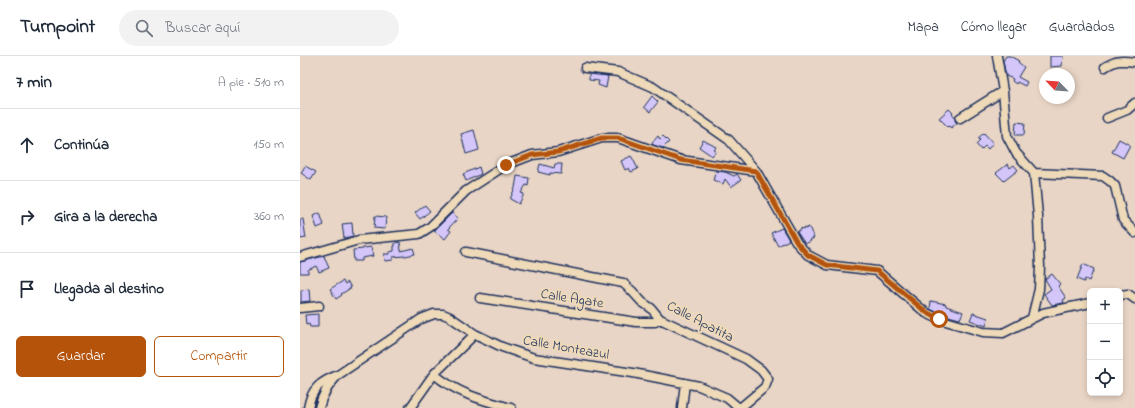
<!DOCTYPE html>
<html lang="es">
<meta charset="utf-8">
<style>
body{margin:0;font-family:"Indie Flower",sans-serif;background:#f2f2f3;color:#1f2937}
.controls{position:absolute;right:12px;bottom:12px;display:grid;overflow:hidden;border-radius:6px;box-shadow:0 2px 6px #0003}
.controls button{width:36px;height:36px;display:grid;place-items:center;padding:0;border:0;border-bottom:1px solid #e0e1e3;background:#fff;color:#1f2937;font:20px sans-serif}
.compass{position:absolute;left:739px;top:12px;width:36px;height:36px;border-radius:50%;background:#fff;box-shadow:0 2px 6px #0003;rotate:295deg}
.stop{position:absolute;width:12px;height:12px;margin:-9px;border:3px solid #b45309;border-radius:50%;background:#fff}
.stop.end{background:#b45309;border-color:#fff;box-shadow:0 1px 4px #0008}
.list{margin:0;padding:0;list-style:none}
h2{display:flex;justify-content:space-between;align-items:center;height:52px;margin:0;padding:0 16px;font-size:17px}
h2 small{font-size:13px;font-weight:400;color:#747a83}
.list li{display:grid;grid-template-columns:26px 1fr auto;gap:12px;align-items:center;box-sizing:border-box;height:72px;padding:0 16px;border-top:1px solid #e0e1e3}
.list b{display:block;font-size:15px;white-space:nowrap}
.list em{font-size:13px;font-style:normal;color:#747a83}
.actions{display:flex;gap:8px;padding:12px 16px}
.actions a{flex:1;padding:9px 0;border:1px solid #b45309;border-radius:6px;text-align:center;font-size:14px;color:#b45309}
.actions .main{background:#b45309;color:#fff}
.icon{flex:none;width:22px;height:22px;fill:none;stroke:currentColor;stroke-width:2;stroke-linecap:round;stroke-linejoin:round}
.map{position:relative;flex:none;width:835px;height:352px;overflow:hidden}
header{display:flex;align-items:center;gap:24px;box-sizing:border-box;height:56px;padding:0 20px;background:#fff;border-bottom:1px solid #e0e1e3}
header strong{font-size:19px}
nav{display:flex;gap:22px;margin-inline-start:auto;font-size:14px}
.search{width:280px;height:36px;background:#f2f2f3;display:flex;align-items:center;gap:10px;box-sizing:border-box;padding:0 14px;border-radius:22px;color:#747a83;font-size:15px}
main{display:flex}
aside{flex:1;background:#fff}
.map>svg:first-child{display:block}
</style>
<header>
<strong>Turnpoint</strong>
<div class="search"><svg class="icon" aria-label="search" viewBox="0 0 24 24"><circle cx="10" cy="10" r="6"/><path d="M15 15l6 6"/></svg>Buscar aquí</div>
<nav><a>Mapa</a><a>Cómo llegar</a><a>Guardados</a></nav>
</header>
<main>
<aside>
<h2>7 min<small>A pie · 510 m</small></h2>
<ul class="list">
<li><svg class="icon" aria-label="ahead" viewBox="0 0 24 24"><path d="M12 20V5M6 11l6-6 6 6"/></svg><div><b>Continúa</b></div><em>150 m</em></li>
<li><svg class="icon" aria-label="right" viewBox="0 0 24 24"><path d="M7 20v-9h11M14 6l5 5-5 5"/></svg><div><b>Gira a la derecha</b></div><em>360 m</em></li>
<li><svg class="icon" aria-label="arrive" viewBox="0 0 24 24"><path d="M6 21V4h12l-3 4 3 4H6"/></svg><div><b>Llegada al destino</b></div></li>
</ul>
<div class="actions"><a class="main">Guardar</a><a>Compartir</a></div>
</aside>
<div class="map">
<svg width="835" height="352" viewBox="0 0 835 352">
<rect width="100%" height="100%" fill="#e9d5c5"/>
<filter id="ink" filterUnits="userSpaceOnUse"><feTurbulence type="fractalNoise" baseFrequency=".025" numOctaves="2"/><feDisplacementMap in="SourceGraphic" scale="8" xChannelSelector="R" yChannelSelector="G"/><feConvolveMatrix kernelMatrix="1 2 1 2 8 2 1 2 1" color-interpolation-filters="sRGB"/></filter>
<g filter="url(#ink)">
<path fill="#d4c6f8" stroke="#1b2f5e" d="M706,0h4l9,5 -1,1 6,5 -6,10 9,5 -2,4 -8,-4 -1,2 -4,-3 1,-2 -7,-3 -3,-15z
M750,0h13l-1,10 -12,1z
M289,18l19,2 -2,12 -8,-3 1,-4 -10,-1z
M352,40l6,6 -8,10 -6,-5z
M649,53l4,4h-1l3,4v4l2,2 -6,5 -2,-2 -1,1 -9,-9z
M716,66l9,1 -1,12h-9z
M174,74l5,20 -13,4 -5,-20z
M684,77l9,10 -5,6 -3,-3 -4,4 -5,-6 4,-4 -2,-2z
M358,80l2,3 3,-3 6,6 -6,6 -10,-3 -1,-2z
M819,83l11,6 -7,13 -11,-6z
M403,84l13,7 -2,3 2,1 -4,5 -13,-9z
M331,100l2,3 5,10 -7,3 -2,-4 -4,2 -4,-9z
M240,108l14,4 1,-4h7l-1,10 -11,-1v2l-12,-3z
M708,108l2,4 4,-3 4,5 -14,11 -8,-8z
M5,110l11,6 -5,8 -10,-7z
M179,111l2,7 -15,7 -3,-7z
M416,115l9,1 9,4 3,-2 4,6 -10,7 -6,-8 -2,5 -10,-4z
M217,120l12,2 -1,8 -2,-1 -5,8 3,1 -5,10 -9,-5 5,-11z
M125,149l5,6 -10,8 -5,-6z
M20,157l4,12 -7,3 -4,-12z
M152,157l6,5 -10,11 3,2 -6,8 -11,-8z
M75,160l11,1 -1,12 -11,-1z
M0,163h3l3,19 -6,1z
M52,167l1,13 -9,2 -2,-14z
M509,171l5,11 -4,2 1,1 -6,3 -8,-12 5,-4 1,1 2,-1v1z
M482,172l7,12 -11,6 -7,-13z
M100,186l1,9 12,-3 2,6 -10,2 -12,1v3l-8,1 -1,-7h5v-2l5,-1v-5h1v-3z
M71,191l2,9 -11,2v3h-8l-1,-11 10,-1v-1z
M24,200l5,12 -10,4 -3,-6 -8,4v3h-8v-11z
M783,208l11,5 -5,12 -4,-2 -1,3 -7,-3z
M752,218l8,10 -2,2 8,12 -3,2 1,2 -1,1 -11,2 -8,-11 7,-5 -6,-10z
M43,225l2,3 3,-2 3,6 -10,6 1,1 -6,4 -6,-10z
M9,233l1,12 -9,1v-12z
M631,245l15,3v2l17,6 -3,7 -12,-3 1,-1 -10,-2 -9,-4z
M673,257l15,5 -2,8 -16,-6z
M18,258v13h-8l-1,-3 -3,1 -1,-10z"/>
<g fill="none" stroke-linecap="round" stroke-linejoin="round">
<defs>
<path id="minor" d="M697,0l6,35 4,45 9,17 18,20 4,43 2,51 -1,22 -7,29
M805,11c11,-7 17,-7 30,-5
M285,12l33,4 35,15 76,53 27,31
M660,62l43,-27
M807,62l20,-8 8,-7
M734,117l69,3 7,5 5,5 8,34 12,13
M166,196l157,31 9,8 10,11 9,6 9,11 86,40 15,11 7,9 -3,8 -25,21
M0,201l59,-17 60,-6 11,-7 36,-36 40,-26 26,-10 26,-3 44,-14h16l63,22 75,11 41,72 11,12 19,10 50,6 49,42 13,6 44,13 20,1 40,-20 47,-10
M820,239l8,-1 7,5
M180,242l156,24h19l5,-3
M0,252l19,-2
M134,318c24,20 48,26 77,34
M38,319l83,-56 13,-5h9l7,3 25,17 27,13 32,11 99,15 66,13 28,12 12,10
M8,352c3,-19 12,-26 30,-33 -10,10 -16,20 -19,33
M110,352l24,-34 41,-40
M382,352l3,-25"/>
</defs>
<use href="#minor" stroke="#1b2f5e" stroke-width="11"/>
<use href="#minor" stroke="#eed9b8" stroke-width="8"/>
</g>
</g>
<g fill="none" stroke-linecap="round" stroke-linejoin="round" filter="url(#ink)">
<path stroke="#b45309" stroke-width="5" d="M206,109l26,-10 26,-3 44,-14h16l63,22 75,11 41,72 11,12 19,10 50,6 49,41 13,7"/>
</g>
<g text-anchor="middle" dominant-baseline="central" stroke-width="4" stroke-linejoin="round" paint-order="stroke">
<g font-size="14" fill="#1b2f5e" stroke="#eed9b8">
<text transform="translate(272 243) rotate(9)">Calle Agate</text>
<text transform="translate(400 266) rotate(27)">Calle Apatita</text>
<text transform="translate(266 292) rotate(10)">Calle Monteazul</text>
</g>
</g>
</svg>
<div class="controls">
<button>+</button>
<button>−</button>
<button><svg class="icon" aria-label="locate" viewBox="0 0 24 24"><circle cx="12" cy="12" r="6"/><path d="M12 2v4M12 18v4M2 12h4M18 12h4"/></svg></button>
</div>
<svg class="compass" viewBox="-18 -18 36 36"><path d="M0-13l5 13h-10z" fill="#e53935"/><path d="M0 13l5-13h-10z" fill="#747a83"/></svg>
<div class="stop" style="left:639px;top:263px"></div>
<div class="stop end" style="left:206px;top:109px"></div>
</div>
</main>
